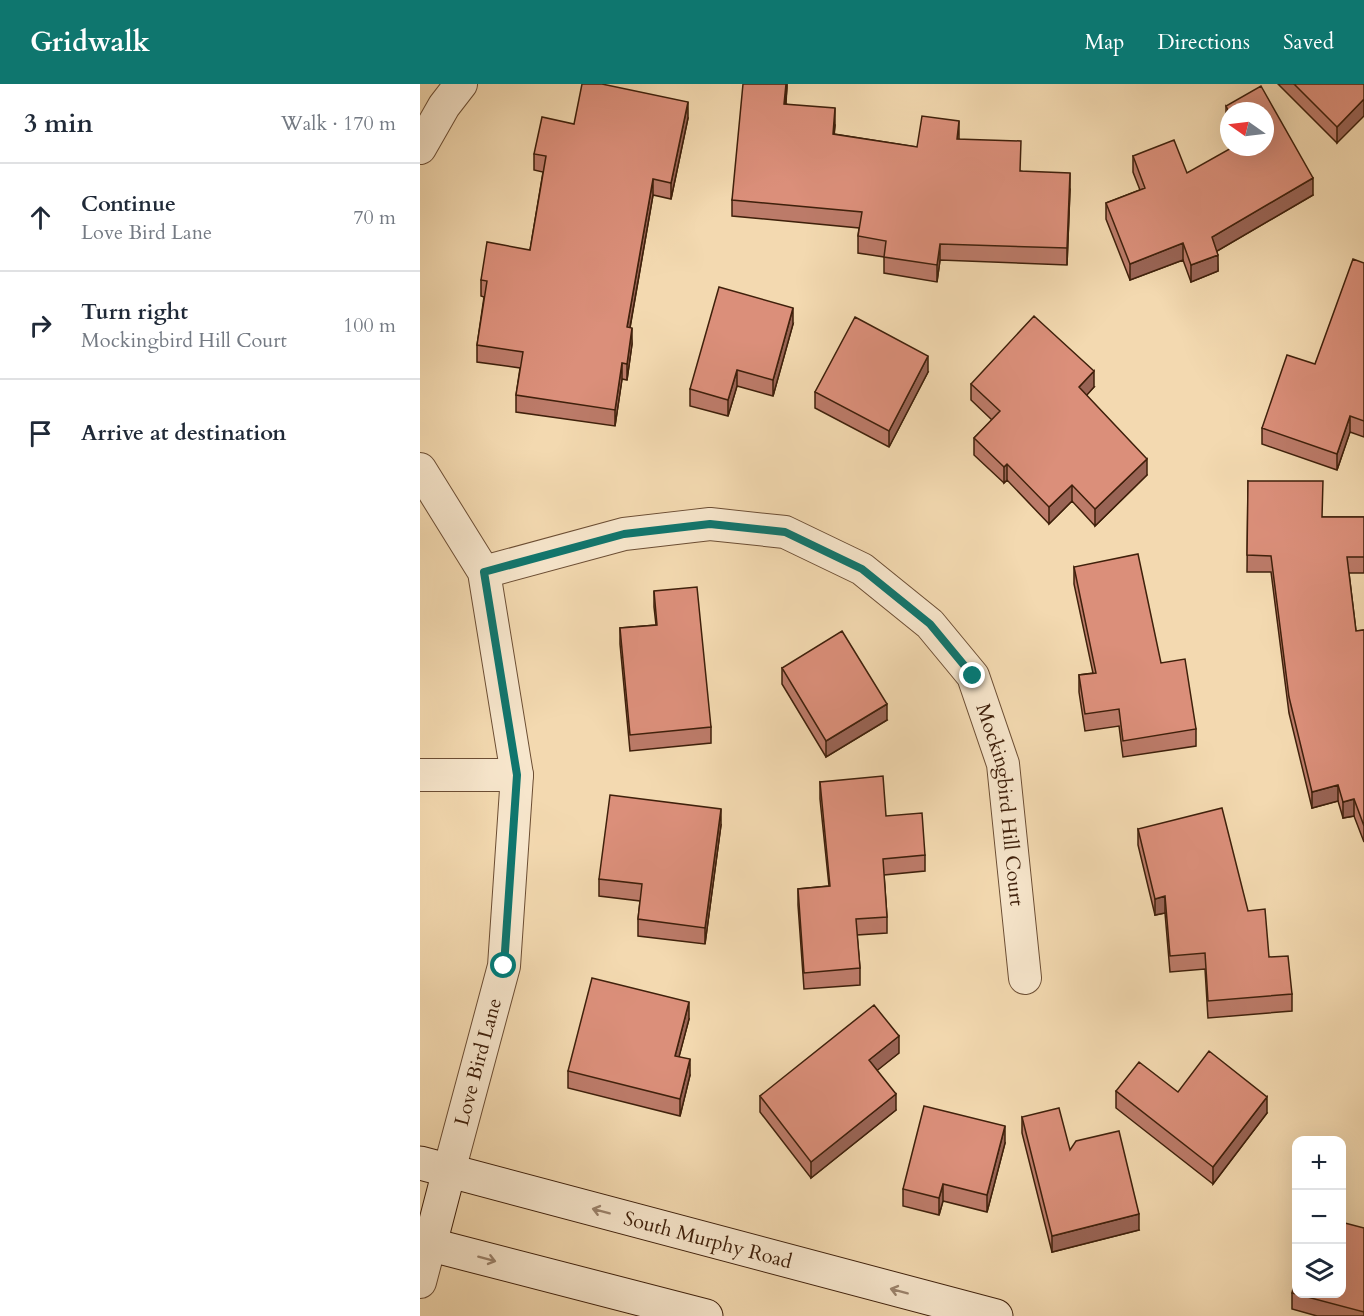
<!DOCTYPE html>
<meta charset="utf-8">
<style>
body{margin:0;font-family:Cardo,serif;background:#f2f2f3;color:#1f2937}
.controls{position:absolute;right:18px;bottom:18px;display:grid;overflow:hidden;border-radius:12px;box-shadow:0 6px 24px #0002}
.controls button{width:54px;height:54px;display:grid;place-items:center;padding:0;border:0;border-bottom:2px solid #e0e1e3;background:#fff;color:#1f2937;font:30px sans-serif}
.compass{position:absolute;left:800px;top:18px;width:54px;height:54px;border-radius:50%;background:#fff;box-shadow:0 6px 24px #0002;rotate:284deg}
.stop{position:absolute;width:18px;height:18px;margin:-14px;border:4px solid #0f766e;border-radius:50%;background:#fff}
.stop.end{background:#0f766e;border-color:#fff;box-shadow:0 2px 6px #0008}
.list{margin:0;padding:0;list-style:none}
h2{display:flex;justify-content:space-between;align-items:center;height:78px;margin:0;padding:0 24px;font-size:26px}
h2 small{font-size:20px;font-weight:400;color:#747a83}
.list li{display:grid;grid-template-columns:39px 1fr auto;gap:18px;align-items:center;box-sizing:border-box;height:108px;padding:0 24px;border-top:2px solid #e0e1e3}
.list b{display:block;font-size:22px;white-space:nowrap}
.list p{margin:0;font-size:20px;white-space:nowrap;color:#747a83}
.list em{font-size:20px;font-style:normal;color:#747a83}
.icon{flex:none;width:33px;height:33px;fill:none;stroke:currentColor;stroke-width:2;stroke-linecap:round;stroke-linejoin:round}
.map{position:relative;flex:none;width:944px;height:1232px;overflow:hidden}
header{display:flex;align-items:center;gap:36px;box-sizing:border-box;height:84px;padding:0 30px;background:#0f766e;color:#fff}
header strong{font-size:28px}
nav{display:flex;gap:33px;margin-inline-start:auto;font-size:21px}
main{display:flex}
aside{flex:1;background:#fff}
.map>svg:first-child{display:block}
</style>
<header>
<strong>Gridwalk</strong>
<nav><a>Map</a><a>Directions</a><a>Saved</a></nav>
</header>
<main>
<aside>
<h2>3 min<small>Walk · 170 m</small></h2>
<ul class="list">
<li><svg class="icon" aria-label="ahead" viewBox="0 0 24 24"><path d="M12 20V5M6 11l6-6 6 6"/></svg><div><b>Continue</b><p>Love Bird Lane</p></div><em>70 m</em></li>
<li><svg class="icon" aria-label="right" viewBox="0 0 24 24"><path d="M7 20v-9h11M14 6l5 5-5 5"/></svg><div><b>Turn right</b><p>Mockingbird Hill Court</p></div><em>100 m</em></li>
<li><svg class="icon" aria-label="arrive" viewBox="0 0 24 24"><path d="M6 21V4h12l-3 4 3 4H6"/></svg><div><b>Arrive at destination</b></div></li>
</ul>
</aside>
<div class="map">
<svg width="944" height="1232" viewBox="0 0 944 1232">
<rect width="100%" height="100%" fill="#f3d9b0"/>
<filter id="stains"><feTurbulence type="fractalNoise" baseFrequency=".00333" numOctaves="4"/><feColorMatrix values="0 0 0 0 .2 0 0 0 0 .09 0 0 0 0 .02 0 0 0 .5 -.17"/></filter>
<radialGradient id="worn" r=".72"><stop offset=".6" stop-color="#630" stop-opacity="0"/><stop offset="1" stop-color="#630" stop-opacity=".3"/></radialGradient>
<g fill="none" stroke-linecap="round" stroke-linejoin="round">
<defs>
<g id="street">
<path d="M0,64l24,-42 17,-22"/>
<path d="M0,385l64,103 33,203 -13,191 -55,205"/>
<path id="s1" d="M64,488l140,-38 86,-10 75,8 77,37 68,55 43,52 30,88 22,214"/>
<path d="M0,691h97"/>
<path d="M0,1198l10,-38"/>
</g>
<g id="secondary">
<path id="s2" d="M0,1079l576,153"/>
<path d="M0,1158l286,74"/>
<path d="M10,1160l19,-73"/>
</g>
</defs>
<use href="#street" stroke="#6c4e34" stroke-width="34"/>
<use href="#secondary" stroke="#3f200b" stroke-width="35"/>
<use href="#street" stroke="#f7e6cc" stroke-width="32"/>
<use href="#secondary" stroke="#f7e6cc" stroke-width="33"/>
</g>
<path fill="#bc7b69" stroke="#3f200b" stroke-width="1.5" d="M367,0l-1,20 49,21 -1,9 83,13 42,-8 62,32 49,18 -3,76 -127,-5 -3,22 -53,-9v-16l-26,-4v-17l1,-8 -127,-12v-16z
M858,0h86l-27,59z
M806,22l87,89 -96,56 1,20 -27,11 -8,-22 -53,20 -24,-61v-16l34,-13 -7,-18v-16l54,17 78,-26 -36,-36v17l-3,-5z
M268,34l-17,81 -18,-4 -23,133 2,16 -5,36 -5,-1 -7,47 -99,-14v-17l4,-27 -43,-6v-17l7,-48 -3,-1v-16l49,-30 13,-78 -9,-2v-16l40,-30z
M944,179v174l-14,-5 -13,38 -75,-26v-16l53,-64z
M373,240l-20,72 -36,-10 -9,30 -38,-10v-17z
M508,288l-39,75 -74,-39v-16z
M551,300l123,3 -8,8 61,80 -52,51 -23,-25 -23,23 -42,-44 -3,3 -30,-28v-17l18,-18 -21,-20z
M828,397l75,36h41v56h-15l7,58 8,-1v212l-10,-26 -11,2 -5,-17 -26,7 -23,-95 -18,-141h-24z
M654,483l87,96 35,66v17l-73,11 -4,-31 -34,5 -6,-39v-17l14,-2 -19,-89z
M234,507l57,136v16l-81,8 -10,-107v-16l36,-3 -2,-18z
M362,584l105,52 -61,37 -44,-73z
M400,698l66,34 39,39v16l-41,4 3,42v16l-30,2 3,33v17l-56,4 -6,-84v-16l31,-3 -9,-87z
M301,741l-16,119 -67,-8v-17l2,-18 -41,-5v-17z
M718,745l110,82 21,46 23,37v17l-84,7 -3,-49 -35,3 -5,-59 -10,2 -17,-70z
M269,935l-10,37 11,19 -10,41 -112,-28v-17z
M479,969l-22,17 19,40 -85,68 -51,-66v-16z
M696,1007l62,1 89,21 -54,71 -97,-76z
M602,1033l48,33 69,80 -87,22 -30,-119z
M585,1059l-18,69 -44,-11 -4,14 -36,-9v-17z
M944,1144v88h-47l-25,-7v-16z"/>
<path fill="#996455" stroke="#3f200b" stroke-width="1.5" d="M366,0h1v4l-3,32v-16z
M944,15v17l-27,27v-16z
M268,18v16l-17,81v-16z
M415,24v17l-2,25v-16z
M539,37v17l-2,17v-16z
M650,89v16l-3,76v-17z
M893,94v17l-101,59v-17z
M233,95v16l-26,149v-17z
M763,159v17l-53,20v-16z
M520,160v16l-3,22v-17z
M798,171v16l-27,11v-17z
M373,224v16l-20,72v-16z
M212,244v16l-5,36v-16z
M508,272v16l-39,75v-16z
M202,279v16l-7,47v-16z
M317,286v16l-9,30v-16z
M674,287v16l-15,17v-17z
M930,332v16l-13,38v-16z
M727,375v16l-52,51v-17z
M587,380v16l-3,3v-16z
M652,401v16l-23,23v-17z
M467,620v16l-61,37v-16z
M918,701v16l-26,7v-16z
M934,715v17l-11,2v-16z
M301,725v16l-16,119v-16z
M745,812v17l-10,2v-16z
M269,918v17l-14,53v-16z
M479,952v17l-30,24v-17z
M270,975v16l-10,41v-17z
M476,1010v16l-85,68v-16z
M847,1013v16l-54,71v-17z
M585,1042v17l-18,69v-17z
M523,1100v17l-4,14v-17z
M719,1130v16l-87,22v-16z"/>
<path fill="#db8f7a" stroke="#3f200b" stroke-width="1.5" d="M162,0h20l86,18 -17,81 -18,-4 -26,148 5,1 -5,36 -5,-1 -7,47 -99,-15 7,-43 -46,-7 10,-64 -6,-1 6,-38 43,8 16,-94 -12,-2 8,-37 32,7z
M323,0h43l-2,20 51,4 -2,26 84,13 5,-31 37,5 -2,18 64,2 -1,30 50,2 -3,75 -127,-4 -3,21 -53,-8 2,-16 -28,-5 4,-24 -130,-12z
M874,0h70v15l-27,28z
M841,2l52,92 -101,59 6,18 -27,10 -8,-22 -53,21 -24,-61 39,-15 -12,-32 41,-16 13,33 46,-26h32v-36l-36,1 -3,-6z
M933,175l11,4v158l-14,-5 -13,38 -75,-26 25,-73 28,9z
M299,203l74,21 -20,72 -36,-10 -9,30 -38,-11z
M614,232l60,55 -15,16 68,72 -52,50 -23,-24 -23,22 -42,-43 -3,3 -30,-29 26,-27 -29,-27z
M435,233l73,39 -39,75 -74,-39z
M828,397h75l-1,36h42v40h-17l9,74 8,-1v196l-10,-27 -11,3 -5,-17 -26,7 -23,-95 -18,-141 -24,-1z
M718,470l23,109 24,-4 11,70 -73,12 -4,-32 -34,5 -6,-39 17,-2 -22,-106z
M277,503l14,140 -81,8 -10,-107 37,-3 -3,-34z
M422,547l45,73 -61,37 -44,-73z
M463,692l3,40 36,-3 3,42 -42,4 4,58 -31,2 4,49 -56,5 -6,-84 32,-3 -10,-104z
M190,711l111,14 -16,119 -67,-9 4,-35 -43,-5z
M802,724l26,103 17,-2 4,48 19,-1 4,38 -84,7 -3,-48 -35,3 -5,-60 -10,3 -17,-70z
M172,894l97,24 -14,54 15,3 -10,40 -112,-28z
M454,921l25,31 -30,24 27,34 -85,68 -51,-66z
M789,967l58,46 -54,70 -97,-76 23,-29 39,30z
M504,1022l81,20 -18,69 -44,-11 -4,14 -36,-9z
M639,1024l11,42 6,-9 43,-10 20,83 -87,22 -30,-119z
M921,1138l23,6v84l-72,-19 4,-18v18h45z"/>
<defs><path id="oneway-shaft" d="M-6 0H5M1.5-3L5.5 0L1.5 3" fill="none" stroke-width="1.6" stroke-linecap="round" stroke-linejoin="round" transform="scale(1.5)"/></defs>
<g stroke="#9b836c">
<use href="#oneway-shaft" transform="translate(181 1127) rotate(-165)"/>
<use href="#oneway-shaft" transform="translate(67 1175) rotate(15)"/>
<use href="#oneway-shaft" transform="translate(479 1207) rotate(-165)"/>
</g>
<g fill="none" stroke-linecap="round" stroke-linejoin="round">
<path stroke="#0f766e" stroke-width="8" d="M84,882l13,-191 -33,-203 140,-38 86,-10 75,8 77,37 68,55 43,52"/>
</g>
<g text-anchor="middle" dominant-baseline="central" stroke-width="5" stroke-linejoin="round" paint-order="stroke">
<g font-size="20" fill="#3f200b" stroke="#f7e6cc">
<text stroke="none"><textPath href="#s1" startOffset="680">Mockingbird Hill Court</textPath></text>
<text transform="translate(58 978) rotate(-75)">Love Bird Lane</text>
<text stroke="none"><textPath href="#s2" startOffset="298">South Murphy Road</textPath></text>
</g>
</g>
<rect width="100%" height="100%" filter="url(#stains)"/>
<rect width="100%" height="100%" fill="url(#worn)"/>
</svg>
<div class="controls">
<button>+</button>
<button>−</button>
<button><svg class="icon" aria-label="layers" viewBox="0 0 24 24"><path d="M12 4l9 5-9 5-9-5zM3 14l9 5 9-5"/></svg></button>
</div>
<svg class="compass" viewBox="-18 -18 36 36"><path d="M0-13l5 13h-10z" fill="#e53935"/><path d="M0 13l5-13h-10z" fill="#747a83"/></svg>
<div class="stop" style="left:84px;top:882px"></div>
<div class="stop end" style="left:553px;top:592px"></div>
</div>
</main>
